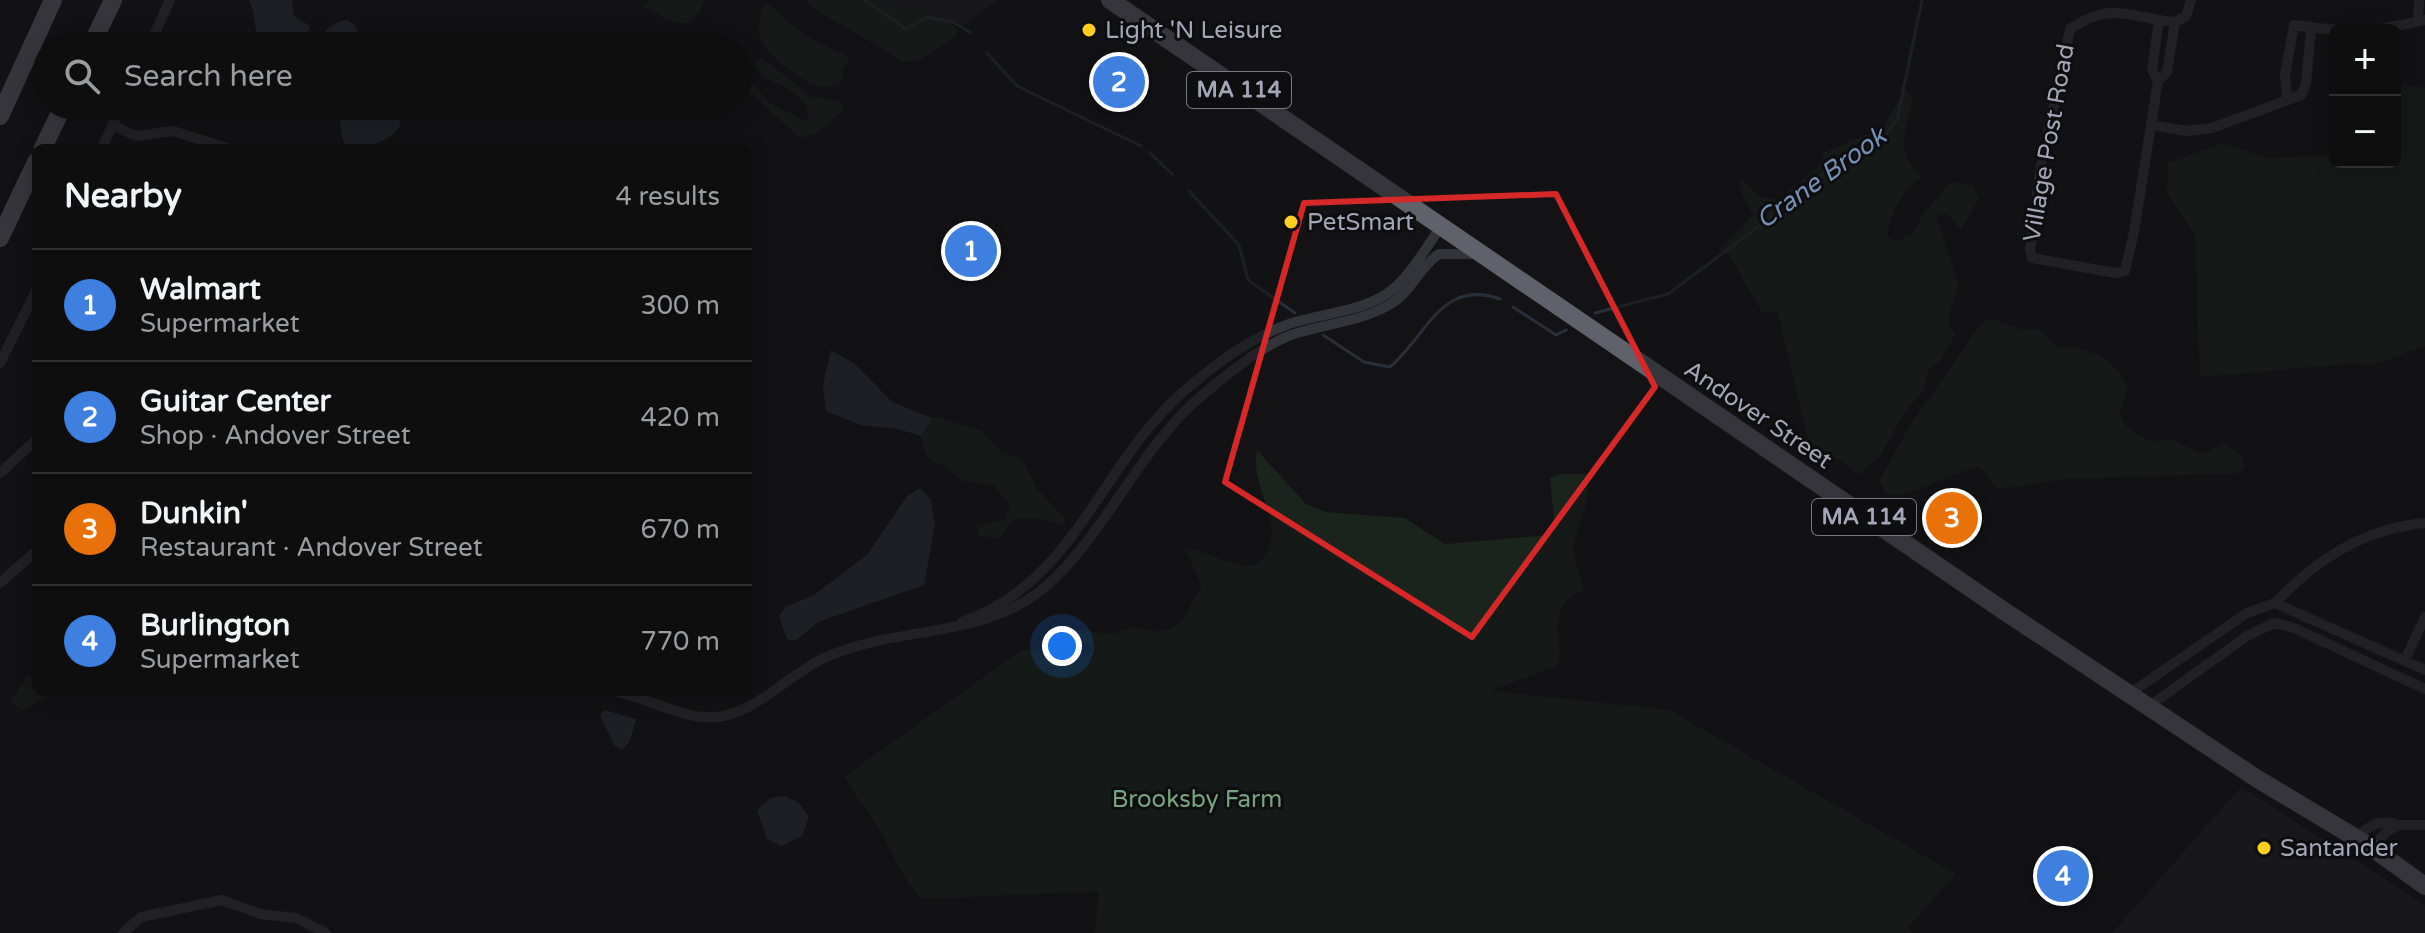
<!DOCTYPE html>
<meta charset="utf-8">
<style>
body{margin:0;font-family:"Varela Round",sans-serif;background:#1c1c1d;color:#f1f3f6}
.controls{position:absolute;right:24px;top:24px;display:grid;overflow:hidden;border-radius:12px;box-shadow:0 4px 20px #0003}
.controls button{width:72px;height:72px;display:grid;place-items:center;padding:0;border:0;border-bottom:2px solid #2e2e2f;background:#0e0e0f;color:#f1f3f6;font:40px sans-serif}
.you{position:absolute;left:1062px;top:646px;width:28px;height:28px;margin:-20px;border:6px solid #fff;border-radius:50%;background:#1a73e8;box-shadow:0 0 0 12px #1a73e833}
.badge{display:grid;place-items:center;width:52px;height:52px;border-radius:50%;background:#ea580c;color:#fff;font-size:26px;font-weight:700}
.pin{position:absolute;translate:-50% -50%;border:4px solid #fff;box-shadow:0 2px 8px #0006}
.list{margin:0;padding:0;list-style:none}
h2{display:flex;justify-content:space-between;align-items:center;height:104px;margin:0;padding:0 32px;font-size:34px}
h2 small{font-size:26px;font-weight:400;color:#9b9c9e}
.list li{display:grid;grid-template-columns:52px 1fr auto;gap:24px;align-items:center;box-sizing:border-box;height:112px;padding:0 32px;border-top:2px solid #2e2e2f}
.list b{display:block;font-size:30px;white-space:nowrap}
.list p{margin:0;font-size:26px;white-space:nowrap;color:#9b9c9e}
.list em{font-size:26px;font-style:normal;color:#9b9c9e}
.icon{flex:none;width:44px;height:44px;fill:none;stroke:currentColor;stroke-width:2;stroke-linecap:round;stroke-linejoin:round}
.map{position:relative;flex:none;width:2425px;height:933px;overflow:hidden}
.search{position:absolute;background:#0e0e0f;box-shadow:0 4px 20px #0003;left:32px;top:32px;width:720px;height:88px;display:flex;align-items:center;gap:20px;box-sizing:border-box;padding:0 28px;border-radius:44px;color:#9b9c9e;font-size:30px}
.panel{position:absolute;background:#0e0e0f;box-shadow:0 4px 20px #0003;left:32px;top:144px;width:720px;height:552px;border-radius:12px}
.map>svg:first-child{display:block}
</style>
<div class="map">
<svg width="2425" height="933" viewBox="0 0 2425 933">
<rect width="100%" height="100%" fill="#131214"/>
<path fill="#1f1e21" d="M865,0h133l-37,27 -34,-10 -21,12z
M2241,787l184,118v28h-313z"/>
<path fill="#1a231c" d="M649,0h56c-17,40 -35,19 -62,6z
M804,0h80l17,13c25,-13 36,5 57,16l-2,7 -37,24 -18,2c-31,-24 -66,-37 -97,-62z
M767,3l37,32 43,21 3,4 -7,8 -2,15c-22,16 -65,-21 -78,-39 -7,-10 -4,-35 4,-41z
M761,57l51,40 26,4 6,8 -27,24 -17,5 -62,-56v-14l32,35 33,17 6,-1 -3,-15 -20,-17 -24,-10 -8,-14z
M2395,83l30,5v258c-24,5 -42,23 -68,17l-157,14 -5,-143 -28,-41 1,-30 55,-20 44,15 68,-3v7h60z
M1904,91l9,6c-7,33 -20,55 9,80 -21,14 -31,36 -35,60l9,4 15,-5 13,-23 27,-31 21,3 7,13 -18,32 -13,-17 -12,3 23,70 -9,24 -1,16 7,7 -15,27 -13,10 -4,20 -20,23 -24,43 -21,19 -19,-15 -21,-8 -10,-9 -31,-130 -16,-1 -33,-57 -10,-5 34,-35 -13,-25 1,-12 18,18 19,4 41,-34 6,-14 58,-24z
M1991,318l32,12 15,-1 20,18 21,1 23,8 19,19 7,14 -9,23 7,14 11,9 15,6 21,-1 29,14 22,-11 19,14 1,12 -7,4 -172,6 -64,10 -8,-4 -5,-11 -10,-7c-26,5 -70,33 -92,27l-6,-14 29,-53 72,-103z
M937,417l45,14 20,22 20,6 16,31 28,29 -2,7c-13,-5 -41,-14 -53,-3 -5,5 -6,11 -12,15l-20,-2 -2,-10 28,-6 5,-14 -15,-20 -32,-5 -20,-16 -11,-4 -7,-8 -4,-17 11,-18z
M1257,450l49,54 20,8 79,6 40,26 106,-9 4,-5 -5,-52 9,-4h27c8,29 -10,47 -12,74 -1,16 9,27 9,42 -40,16 -18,50 -25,75l-68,26 179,19 287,164 -48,53 6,6h-819l4,-42 -177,8c-24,-24 -33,-59 -53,-86 -10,-13 -18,-22 -24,-37l177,-126 67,6 2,-9 -3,-4 -21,-3 -8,-6c19,-8 29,-3 48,0 8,2 16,-6 24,-6 14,0 29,8 43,-1 12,-6 19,-30 28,-41l-17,-37c24,0 50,23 72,15 37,-33 -9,-74 0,-114z
M29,674l7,6v12h21l-35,18 -12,-9z"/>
<path fill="#282f39" d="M249,0h43l2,16 16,10 -7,20 -41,-3c-9,-11 -6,-29 -13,-43z
M347,20l7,4 11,22h-47c4,-15 13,-24 29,-26z
M335,106h58l8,18c-10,18 -34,24 -53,24 -11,-14 -4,-27 -13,-42z
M831,350l24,14 37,38 40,16 -11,18 -23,-7 -37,-4 -35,-14 -3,-26z
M920,488l11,12 4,25 -11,60 -106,37 -23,19 -8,-2 -8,-23 6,-9 29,-12 53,-40 40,-59z
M604,710l32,9 -6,22 -8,9 -8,-5 -14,-30z
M785,796l14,7 10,14 -7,19 -21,10 -14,-7 -10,-29 14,-12z"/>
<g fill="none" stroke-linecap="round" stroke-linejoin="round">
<path stroke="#282f39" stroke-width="3" d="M865,0l41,29 21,-12 26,5 18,11
M987,53l30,33 124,60
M1149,152l23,22
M1189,191l50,54 9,35 47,33
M1513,307l43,28 10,-5
M1595,313l73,-19 117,-87 45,-40 51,-27 16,-20 25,-120
M1323,335l41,27 26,5c37,-31 51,-89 110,-68"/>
<path stroke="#33333a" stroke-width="10" d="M2159,20l-7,49 6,12 9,-9 8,-50
M2418,21l1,-21
M2377,30l48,-10
M149,46l21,-46
M2158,81l-24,151 -9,39 -10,2 -83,-15 -2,-8 10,-79 30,-142c43,-29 60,-11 105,-7l11,-6 5,-16
M2287,100l-2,-25 9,-50 41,5
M112,125l24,11 37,-5 54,17
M2151,125l35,6 26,-3 89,-33 5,-11 5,-55
M102,148l19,-42
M0,363l36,-72
M0,473l36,-33
M0,583l36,-32
M2275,603c42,-44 88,-74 150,-80
M962,622c113,-39 138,-157 220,-229 31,-27 67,-55 107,-69 32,-11 76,-12 103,-34 20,-17 33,-41 48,-62
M2405,660l20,-43
M618,692c33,7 65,28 99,25 39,-4 70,-41 105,-58 76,-36 167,-17 231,-79 58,-56 90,-137 153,-188 25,-20 54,-45 85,-57 32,-11 69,-13 98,-30 22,-12 30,-38 50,-51h36
M2129,694l118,-81 28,-10 150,67
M2148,707l99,-71 27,-13 20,5 131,61
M2400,825h25
M2356,839c13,-15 25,-20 44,-14l-11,5 -18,17
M123,933l18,-16 81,-17 38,14 36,4 30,15"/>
<path stroke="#5f616b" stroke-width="18" d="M1110,0l894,611 252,167 115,69 54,39
M91,46l22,-46
M0,116l53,-116
M43,148l20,-42
M0,238l36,-76"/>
</g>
<path d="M0 0H2425V933H0ZM1556,194l99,193 -183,250 -247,-155 79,-279z" fill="#131214" fill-opacity=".55" fill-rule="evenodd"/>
<path fill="none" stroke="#d62828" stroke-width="6" stroke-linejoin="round" d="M1556,194l99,193 -183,250 -247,-155 79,-279z"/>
<g fill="#ffcf20" stroke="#0e0d0f" stroke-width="3">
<circle cx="1089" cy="30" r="8"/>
<circle cx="1291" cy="222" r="8"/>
<circle cx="2264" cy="848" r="8"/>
</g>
<g text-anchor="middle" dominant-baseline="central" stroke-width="6" stroke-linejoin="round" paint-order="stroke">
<g fill="#0e0d0f" stroke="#767884" stroke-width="2">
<rect x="1187" y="72" width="104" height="36" rx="6"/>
<rect x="1812" y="499" width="104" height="36" rx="6"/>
</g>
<g font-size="22" font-weight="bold" fill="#a3a6b6">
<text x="1239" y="90">MA 114</text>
<text x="1864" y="517">MA 114</text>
</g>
<g font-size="24" fill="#a3a6b6" stroke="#0e0d0f" text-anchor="start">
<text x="1105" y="30">Light 'N Leisure</text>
<text x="1307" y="222">PetSmart</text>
<text x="2280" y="848">Santander</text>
</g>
<g font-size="24" fill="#a3a6b6" stroke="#0e0d0f">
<text transform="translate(2049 143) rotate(-80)">Village Post Road</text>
<text transform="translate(1758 415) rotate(34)">Andover Street</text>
</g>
<g font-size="24" fill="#78a380" stroke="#0e0d0f">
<text x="1197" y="799">Brooksby Farm</text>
</g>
<g font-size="26" font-style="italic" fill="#7690b5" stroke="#0e0d0f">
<text transform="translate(1821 178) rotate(-36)">Crane Brook</text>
</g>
</g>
</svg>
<div class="controls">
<button>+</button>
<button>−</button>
</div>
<div class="you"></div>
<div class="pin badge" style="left:971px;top:251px;background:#3f7fe0">1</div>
<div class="pin badge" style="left:1119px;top:82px;background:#3f7fe0">2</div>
<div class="pin badge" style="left:1952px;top:518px;background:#e8710a">3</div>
<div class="pin badge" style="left:2063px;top:876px;background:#3f7fe0">4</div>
<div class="search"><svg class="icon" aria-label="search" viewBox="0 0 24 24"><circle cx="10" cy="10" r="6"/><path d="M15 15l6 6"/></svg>Search here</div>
<section class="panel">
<h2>Nearby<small>4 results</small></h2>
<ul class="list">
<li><span class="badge" style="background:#3f7fe0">1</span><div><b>Walmart</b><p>Supermarket</p></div><em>300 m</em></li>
<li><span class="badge" style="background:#3f7fe0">2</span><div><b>Guitar Center</b><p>Shop · Andover Street</p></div><em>420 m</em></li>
<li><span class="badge" style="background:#e8710a">3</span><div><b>Dunkin'</b><p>Restaurant · Andover Street</p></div><em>670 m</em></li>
<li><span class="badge" style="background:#3f7fe0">4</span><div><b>Burlington</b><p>Supermarket</p></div><em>770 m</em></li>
</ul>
</section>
</div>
